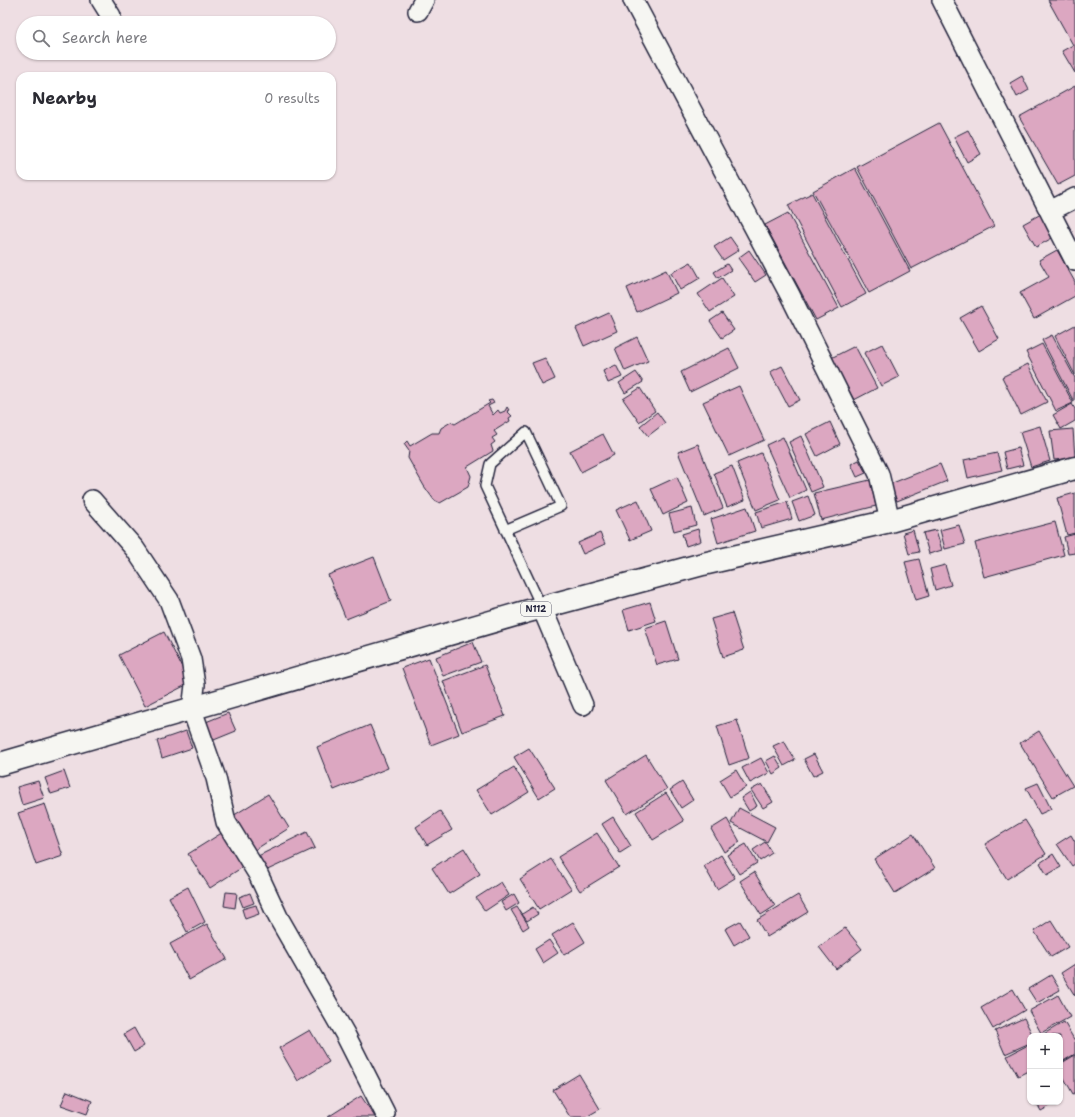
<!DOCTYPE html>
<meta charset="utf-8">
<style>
body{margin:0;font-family:"Shantell Sans",sans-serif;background:#f7f7f7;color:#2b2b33}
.controls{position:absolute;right:12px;bottom:12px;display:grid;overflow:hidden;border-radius:8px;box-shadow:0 1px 3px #0004}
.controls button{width:36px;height:36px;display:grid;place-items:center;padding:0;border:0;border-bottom:1px solid #e1e1e2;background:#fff;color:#2b2b33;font:20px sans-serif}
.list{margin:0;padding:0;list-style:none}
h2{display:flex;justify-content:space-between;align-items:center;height:52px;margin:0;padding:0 16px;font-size:17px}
h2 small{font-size:13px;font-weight:400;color:#7c7c81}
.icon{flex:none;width:22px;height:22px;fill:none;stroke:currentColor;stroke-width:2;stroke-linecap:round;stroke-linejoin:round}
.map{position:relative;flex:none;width:1075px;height:1117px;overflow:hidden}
.search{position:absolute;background:#fff;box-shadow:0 1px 3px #0004;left:16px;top:16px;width:320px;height:44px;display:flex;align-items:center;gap:10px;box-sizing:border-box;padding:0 14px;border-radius:22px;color:#7c7c81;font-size:15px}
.panel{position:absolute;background:#fff;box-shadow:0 1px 3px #0004;left:16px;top:72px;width:320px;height:108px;border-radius:12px}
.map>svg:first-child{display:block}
</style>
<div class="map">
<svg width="1075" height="1117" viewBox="0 0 1075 1117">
<rect width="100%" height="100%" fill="#eedee3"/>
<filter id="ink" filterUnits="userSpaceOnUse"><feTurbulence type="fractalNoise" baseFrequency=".025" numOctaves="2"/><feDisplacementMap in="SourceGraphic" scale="8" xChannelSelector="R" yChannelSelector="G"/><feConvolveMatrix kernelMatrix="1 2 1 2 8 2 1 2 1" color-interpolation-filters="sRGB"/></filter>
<g filter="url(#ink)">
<path fill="#dca7c1" stroke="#22223b" d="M1048,0h27v73l-13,-22 11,-6z
M1022,76l7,14 -12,7 -7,-14z
M1075,86v90l-17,9 -39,-68z
M939,123l55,103 -83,43 -54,-102z
M968,130l13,24 -14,8 -13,-25z
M855,168l55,103 -41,22 -56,-102z
M812,193l54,101 -24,13 -54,-102z
M788,213l51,95 -23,12 -51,-95z
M1041,214l13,23 -18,10 -13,-23z
M730,237l9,13 -16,10 -9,-13z
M749,250l17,25 -11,7 -17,-24z
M1057,250l18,32v14l-41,23 -14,-26 29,-16 -10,-17z
M691,262l9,16 -20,12 -9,-17z
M727,264l4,6 -13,8 -4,-6z
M666,270l11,23 -40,19 -10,-24z
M722,278l12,19 -24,15 -12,-18z
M981,306l18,33 -20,12 -19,-33z
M609,313l8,18 -33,15 -8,-18z
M722,313l12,17 -12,8 -12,-17z
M1075,325v50l-20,-39z
M1052,335l23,43 -1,24 -32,-62z
M637,337l11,24 -23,10 -10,-23z
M882,344l17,33 -18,9 -17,-33z
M1042,344l31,59 -17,8 -30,-59z
M855,346l22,42 -23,12 -23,-42z
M729,348l10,20 -49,24 -9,-20z
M545,358l10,21 -13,6 -10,-22z
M1028,364l19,38 -26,13 -19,-38z
M616,365l6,12 -14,6 -5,-12z
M782,366l18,34 -12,6 -18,-34z
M636,372l7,10 -18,11 -6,-10z
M739,386l25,54 -35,16 -26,-54z
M640,388l15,23 -16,11 -16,-23z
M492,400l2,3 -6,3 5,9 5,-5 2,3 5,-2 2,-4 2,3 -2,1 5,5 -3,2 1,3 -16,10 3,4 -5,3 3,4 -4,3 2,6 -26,16 4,9 -3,11 -28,16 -6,-3 -10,-14 -16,-28 1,-7 -5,-7 3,-3 3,5 22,-13h7l2,-5 10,-6 4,2 35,-21 -2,-2z
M1072,404l3,5v12l-14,8 -8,-14z
M657,412l8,11 -17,13 -8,-10z
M830,422l10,22 -23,12 -11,-22z
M1040,426l10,35 -19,6 -11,-35z
M1073,429l2,29 -21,2 -4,-29z
M603,434l11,21 -33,17 -11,-21z
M801,436l22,51 -12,5 -22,-50z
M783,437l23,53 -16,8 -24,-53z
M698,444l25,64 -19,8 -26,-64z
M1018,448l5,17 -16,4 -4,-17z
M761,453l19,47 -24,10 -19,-47z
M997,453l5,17 -34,8 -4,-18z
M859,460l7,13 -9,4 -6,-13z
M940,464l7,17 -50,20 -7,-17z
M732,466l13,34 -18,7 -13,-34z
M677,477l11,26 -25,12 -12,-26z
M870,480l6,26 -55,14 -7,-27z
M1075,493v40l-8,2 -10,-37z
M808,496l7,19 -16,6 -7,-19z
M638,500l13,31 -21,9 -14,-30z
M787,502l5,17 -31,9 -5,-16z
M747,507l8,24 -37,12 -7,-24z
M692,508l4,17 -22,6 -5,-17z
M1055,522l9,33 -80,22 -9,-34z
M959,525l6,19 -20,5 -5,-19z
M698,529l3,12 -15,5 -4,-12z
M913,530l6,22 -10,2 -6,-21z
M936,530l6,20 -13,4 -6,-21z
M600,533l5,11 -22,10 -5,-11z
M1075,534v19l-7,1 -4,-17z
M374,557l17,44 -45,18 -18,-44z
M919,559l10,37 -13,4 -11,-38z
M945,565l6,20 -16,5 -5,-21z
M650,602l6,19 -27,9 -6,-20z
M732,613l12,37 -21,7 -12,-38z
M666,621l12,38 -21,6 -12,-37z
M164,632l26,51 -45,23 -26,-51z
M473,642l8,20 -38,14 -7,-19z
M429,658l30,76 -28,11 -29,-77z
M485,665l20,51 -43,16 -19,-51z
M228,713l8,18 -27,11 -8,-18z
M737,720l12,38 -20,7 -12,-39z
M370,725l18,43 -54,22 -17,-43z
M186,731l6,17 -30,10 -5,-17z
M1039,731l34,55 -20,11 -33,-54z
M784,741l11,19 -11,6 -11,-20z
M529,748l26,40 -16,10 -25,-41z
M814,754l9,17 -10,5 -9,-17z
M646,755l21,34 -40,25 -21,-34z
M775,756l7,12 -9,6 -7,-13z
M761,758l8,15 -19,10 -8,-15z
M514,767l15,25 -37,23 -16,-25z
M736,770l10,17 -16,10 -10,-17z
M64,771l6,17 -19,6 -6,-16z
M38,781l6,17 -22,7 -5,-18z
M682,782l11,18 -12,8 -11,-18z
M1038,783l13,26 -11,5 -14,-26z
M762,784l11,18 -10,6 -12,-18z
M750,792l7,14 -8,5 -8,-13z
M666,793l18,28 -31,19 -17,-28z
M268,794l21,34 -39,25 -22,-34z
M45,804l18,52 -27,9 -18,-52z
M739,808l36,19 -8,15 -36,-19z
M440,811l12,19 -25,15 -11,-18z
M613,817l18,29 -11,7 -18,-29z
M727,819l13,23 -16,10 -13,-23z
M1025,820l21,34 -39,25 -22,-35z
M228,829l21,34 -39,25 -22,-34z
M307,832l8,16 -54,25 -7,-15z
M597,833l22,34 -39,24 -22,-34z
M913,834l22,34 -40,25 -21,-34z
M1071,835l4,7v22l-3,2 -15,-22z
M765,842l7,11 -12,8 -7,-11z
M746,844l11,19 -18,11 -12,-19z
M464,848l16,26 -31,20 -17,-26z
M1053,854l8,13 -14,8 -7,-12z
M721,855l14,23 -18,11 -13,-23z
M551,859l20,30 -32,20 -19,-30z
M754,872l21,34 -14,9 -21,-34z
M501,882l8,13 -24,16 -9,-13z
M188,887l17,35 -18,10 -18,-35z
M226,892l11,1 -2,15 -11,-2z
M250,893l4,10 -11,4 -4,-10z
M514,894l5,9 -13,8 -5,-9z
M798,895l10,17 -41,25 -10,-17z
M256,905l3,9 -14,5 -3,-10z
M517,907l12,19 -6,4 -12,-20z
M533,907l5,7 -11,7 -5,-7z
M1051,920l17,27 -17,10 -17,-26z
M740,921l9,15 -15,9 -9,-16z
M573,922l12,20 -21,13 -12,-20z
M207,924l20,35 -38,21 -19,-36z
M845,928l17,21 -26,20 -17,-22z
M549,940l9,13 -15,10 -8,-14z
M1075,964v32l-14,-23z
M1051,975l9,15 -23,13 -9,-14z
M1013,989l12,21 -32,19 -12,-21z
M1058,995l12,22 -29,16 -12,-22z
M1024,1018l9,18h-3v7l-25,11 -10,-23z
M1064,1022l11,19v13l-15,9v-27l-18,-1z
M134,1028l10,18 -10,6 -10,-18z
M310,1030l19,32 -31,19 -19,-33z
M1030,1044v26l-12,6 -11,-20z
M1075,1055v38l-2,1 -13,-23v-7z
M579,1074l21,35 -14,8h-16l-17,-27z
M67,1091l25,10 -5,13 -26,-9z
M361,1096l14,21h-47z
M1036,1102h21l-16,9z"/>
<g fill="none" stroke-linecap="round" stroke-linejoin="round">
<defs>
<path id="service" d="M505,530l56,-24 -35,-74 -36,32 -5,22 57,122"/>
<path id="minor" d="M101,0l10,16
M633,0l157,295 89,179 11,47
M942,0l133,261
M418,11l6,-11
M1050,211l25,-13
M92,500l43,49 34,51 22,59 4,26 -3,25 24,68 10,44 32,52 20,43 67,117 40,79
M542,608l41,97"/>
<path id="trunk" d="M0,764l525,-152 178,-48 187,-43 185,-53"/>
</defs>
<use href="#service" stroke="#22223b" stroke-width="12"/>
<use href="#minor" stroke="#22223b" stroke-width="22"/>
<use href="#trunk" stroke="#22223b" stroke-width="25"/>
<use href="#service" stroke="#f6f6f2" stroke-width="9"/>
<use href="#minor" stroke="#f6f6f2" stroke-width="19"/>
<use href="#trunk" stroke="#f6f6f2" stroke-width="22"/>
</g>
</g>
<g text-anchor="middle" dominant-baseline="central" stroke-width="4" stroke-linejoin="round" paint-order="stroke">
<rect fill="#f6f6f2" stroke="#626272" stroke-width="1" x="521" y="602" width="30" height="14" rx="3"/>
<g font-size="9" font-weight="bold" fill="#22223b">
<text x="536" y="609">N112</text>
</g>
</g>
</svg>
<div class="controls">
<button>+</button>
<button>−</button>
</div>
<div class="search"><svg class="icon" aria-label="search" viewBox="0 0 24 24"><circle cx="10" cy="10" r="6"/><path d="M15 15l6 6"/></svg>Search here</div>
<section class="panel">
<h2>Nearby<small>0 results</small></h2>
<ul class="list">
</ul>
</section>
</div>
